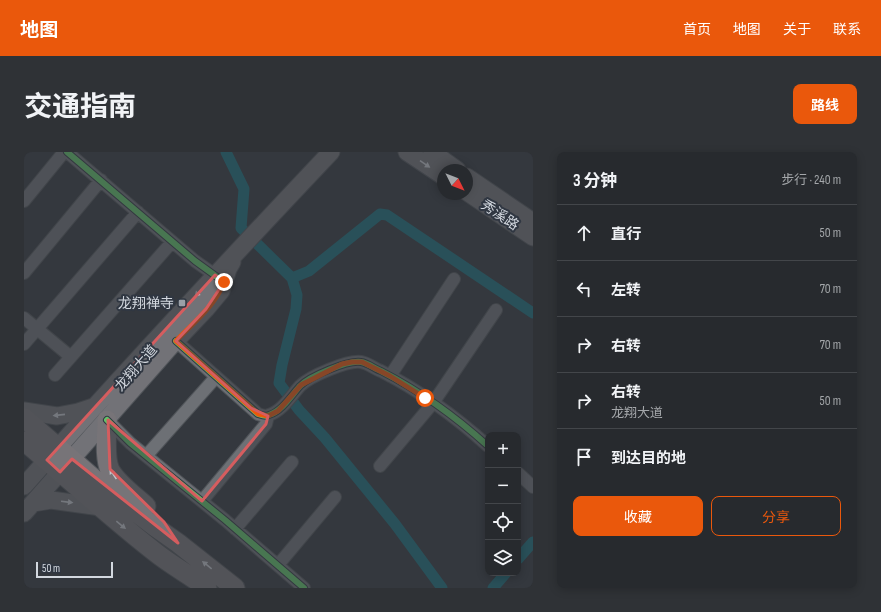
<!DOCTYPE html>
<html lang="zh">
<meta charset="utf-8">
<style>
body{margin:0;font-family:"Sofia Sans Condensed","Noto Sans SC",sans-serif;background:#2f3236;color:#f1f3f6}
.controls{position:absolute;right:12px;bottom:12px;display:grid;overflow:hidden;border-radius:8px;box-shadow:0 2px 10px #0003}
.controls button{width:36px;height:36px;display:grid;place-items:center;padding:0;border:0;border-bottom:1px solid #43464a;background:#272a2e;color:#f1f3f6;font:20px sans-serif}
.compass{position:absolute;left:413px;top:12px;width:36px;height:36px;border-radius:50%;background:#272a2e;box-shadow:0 2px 10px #0003;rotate:132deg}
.scale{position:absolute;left:12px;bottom:10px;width:77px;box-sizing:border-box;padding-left:4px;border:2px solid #d3d8df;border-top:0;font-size:11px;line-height:14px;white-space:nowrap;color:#d3d8df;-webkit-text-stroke:3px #303742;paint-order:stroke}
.stop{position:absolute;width:12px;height:12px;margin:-9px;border:3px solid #ea580c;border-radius:50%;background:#fff}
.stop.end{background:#ea580c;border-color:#fff;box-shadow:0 1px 4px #0008}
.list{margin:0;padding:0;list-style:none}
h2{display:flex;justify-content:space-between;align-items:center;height:52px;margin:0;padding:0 16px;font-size:17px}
h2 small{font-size:13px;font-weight:400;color:#a4a7aa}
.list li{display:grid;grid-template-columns:26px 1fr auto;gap:12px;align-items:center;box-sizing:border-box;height:56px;padding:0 16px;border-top:1px solid #43464a}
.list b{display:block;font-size:15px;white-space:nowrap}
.list p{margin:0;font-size:13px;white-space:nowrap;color:#a4a7aa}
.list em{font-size:13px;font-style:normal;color:#a4a7aa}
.actions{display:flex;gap:8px;padding:12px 16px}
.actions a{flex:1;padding:9px 0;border:1px solid #ea580c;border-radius:8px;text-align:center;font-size:14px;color:#ea580c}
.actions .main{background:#ea580c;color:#fff}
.icon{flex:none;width:22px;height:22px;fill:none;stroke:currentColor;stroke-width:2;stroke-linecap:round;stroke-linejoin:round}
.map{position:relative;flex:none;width:509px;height:436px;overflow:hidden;border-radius:8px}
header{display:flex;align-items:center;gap:24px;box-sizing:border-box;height:56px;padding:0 20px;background:#ea580c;color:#fff}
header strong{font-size:19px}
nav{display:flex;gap:22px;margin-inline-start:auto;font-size:14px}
.intro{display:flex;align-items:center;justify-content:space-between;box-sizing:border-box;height:96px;padding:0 24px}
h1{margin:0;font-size:28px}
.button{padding:10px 18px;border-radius:8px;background:#ea580c;color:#fff;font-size:14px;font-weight:700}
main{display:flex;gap:24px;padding:0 24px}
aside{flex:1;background:#272a2e;border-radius:8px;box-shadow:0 2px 10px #0003}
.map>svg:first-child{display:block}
</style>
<header>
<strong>地图</strong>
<nav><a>首页</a><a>地图</a><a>关于</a><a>联系</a></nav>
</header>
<div class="intro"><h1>交通指南</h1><a class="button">路线</a></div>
<main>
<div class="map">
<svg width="509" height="436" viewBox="0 0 509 436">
<rect width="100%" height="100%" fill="#34383e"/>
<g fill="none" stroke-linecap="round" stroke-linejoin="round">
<path stroke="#1b6d7b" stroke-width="11" d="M202,0l18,37 -3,39 51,50 5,17 -1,14 -14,56 -3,18 20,27 26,28 70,86 47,64
M268,126l17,-7 71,-57 7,1 146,98
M494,407l15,-17
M469,436l13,-15"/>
<defs>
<path id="minor" d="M43,0l128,109 27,19
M0,49l40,-49
M0,121l77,-93
M0,166l47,39
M152,189l82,73c3,1 8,3 11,1 13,-4 22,-19 31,-29 10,-10 48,-26 61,-24 7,1 14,7 20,9 39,20 75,46 107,75
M0,192l114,-132
M31,223l117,-133
M366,224l64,-97
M83,268l23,23 95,77 79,68
M122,304l70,-79
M356,314l53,-63 63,-93
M494,321l15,14
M178,349l64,-77 2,-8
M211,377l57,-67
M254,413l57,-68"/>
<path id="secondary" d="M383,0l36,24
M408,0l25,18
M443,25l66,45
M443,40l66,45
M0,259l33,5 21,-4 15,-5
M0,334c100,-114 203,-224 307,-334
M9,351l18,-3 50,7
M0,361l146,-166 36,-38 15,-18 7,-22 4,-7"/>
<path id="primary" d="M0,266l84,73 46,35 24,17 57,45
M83,268c0,14 -3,38 3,50 7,13 25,26 36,36
M0,289c44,37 86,76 131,111 16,13 35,23 52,36"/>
</defs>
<use href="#minor" stroke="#505459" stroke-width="14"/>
<use href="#secondary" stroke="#505459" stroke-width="19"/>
<use href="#primary" stroke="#505459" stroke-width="21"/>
<use href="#minor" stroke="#6d7075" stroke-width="12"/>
<use href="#secondary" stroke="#727277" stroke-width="17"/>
<use href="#primary" stroke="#777478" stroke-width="19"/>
<defs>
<path id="cycleway" d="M43,0l128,109 29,21
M152,189l82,73c3,1 8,3 11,1 13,-4 22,-19 31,-29 10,-10 48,-26 61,-24 7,1 14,7 20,9 39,20 75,46 107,75
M83,268l23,23 95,77 79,68"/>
</defs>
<use href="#cycleway" stroke="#303742" stroke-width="8"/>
<use href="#cycleway" stroke="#61c268" stroke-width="6"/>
</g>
<defs><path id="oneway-solid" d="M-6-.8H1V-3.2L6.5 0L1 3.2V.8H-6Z"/></defs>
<g fill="#c0c4ca">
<use href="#oneway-solid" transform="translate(401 12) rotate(34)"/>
<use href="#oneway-solid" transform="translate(175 140) rotate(133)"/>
<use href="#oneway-solid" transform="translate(35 263) rotate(174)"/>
<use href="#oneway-solid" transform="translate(43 350) rotate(7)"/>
</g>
<g fill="#c1c4ca">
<use href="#oneway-solid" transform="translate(89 322) rotate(-124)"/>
<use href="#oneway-solid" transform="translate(97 373) rotate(39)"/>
<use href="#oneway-solid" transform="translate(183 413) rotate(-141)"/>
</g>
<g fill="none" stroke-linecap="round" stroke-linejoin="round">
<path stroke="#ea580c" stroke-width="5" d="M200,130c-8,23 -31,41 -48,59l82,73 10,2 10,-5 23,-26 41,-21 10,-2h10l28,14 35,22"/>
</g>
<path d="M0 0H509V436H0ZM191,123l9,7 -18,27 -30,32 75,67 17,8 -2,8 -64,77 -94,-81 2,49 54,53 14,21 -106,-84 -12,13 -13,-12z" fill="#34383e" fill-opacity=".55" fill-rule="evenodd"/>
<path fill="none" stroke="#d55d5f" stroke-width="3" stroke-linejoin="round" d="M191,123l9,7 -18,27 -30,32 75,67 17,8 -2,8 -64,77 -94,-81 2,49 54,53 14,21 -106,-84 -12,13 -13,-12z"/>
<rect fill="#9ba0a7" stroke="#303742" stroke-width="1.5" x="154" y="147" width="8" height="8" rx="2"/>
<g text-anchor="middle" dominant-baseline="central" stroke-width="4" stroke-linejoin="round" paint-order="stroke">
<g font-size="14" fill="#d3d8df" stroke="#303742">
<text transform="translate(476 63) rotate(34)">秀溪路</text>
<text transform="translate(112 216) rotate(-49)">龙翔大道</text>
</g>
<g font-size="14" fill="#d3d8df" stroke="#303742" text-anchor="end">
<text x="150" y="151">龙翔禅寺</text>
</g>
</g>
</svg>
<div class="controls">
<button>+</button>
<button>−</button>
<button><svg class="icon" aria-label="locate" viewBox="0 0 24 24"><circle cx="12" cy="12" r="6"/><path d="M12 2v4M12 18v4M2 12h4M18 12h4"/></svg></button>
<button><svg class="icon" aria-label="layers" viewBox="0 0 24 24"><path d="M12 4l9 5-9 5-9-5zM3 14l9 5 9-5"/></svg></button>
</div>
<svg class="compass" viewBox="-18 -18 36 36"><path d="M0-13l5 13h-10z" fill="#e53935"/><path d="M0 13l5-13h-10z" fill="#a4a7aa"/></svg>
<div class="scale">50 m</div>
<div class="stop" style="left:401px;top:246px"></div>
<div class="stop end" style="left:200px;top:130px"></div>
</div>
<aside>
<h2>3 分钟<small>步行 · 240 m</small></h2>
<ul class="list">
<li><svg class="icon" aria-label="ahead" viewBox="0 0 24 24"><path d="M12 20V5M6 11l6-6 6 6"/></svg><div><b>直行</b></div><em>50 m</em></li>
<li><svg class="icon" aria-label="left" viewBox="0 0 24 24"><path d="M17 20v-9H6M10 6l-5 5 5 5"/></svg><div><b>左转</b></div><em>70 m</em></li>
<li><svg class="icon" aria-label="right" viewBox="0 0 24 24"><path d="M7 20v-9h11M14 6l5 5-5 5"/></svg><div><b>右转</b></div><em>70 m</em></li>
<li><svg class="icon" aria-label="right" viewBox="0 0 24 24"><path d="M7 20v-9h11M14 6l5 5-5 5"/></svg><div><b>右转</b><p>龙翔大道</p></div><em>50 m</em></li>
<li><svg class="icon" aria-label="arrive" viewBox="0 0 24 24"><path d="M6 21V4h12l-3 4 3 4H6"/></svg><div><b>到达目的地</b></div></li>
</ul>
<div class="actions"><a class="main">收藏</a><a>分享</a></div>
</aside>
</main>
